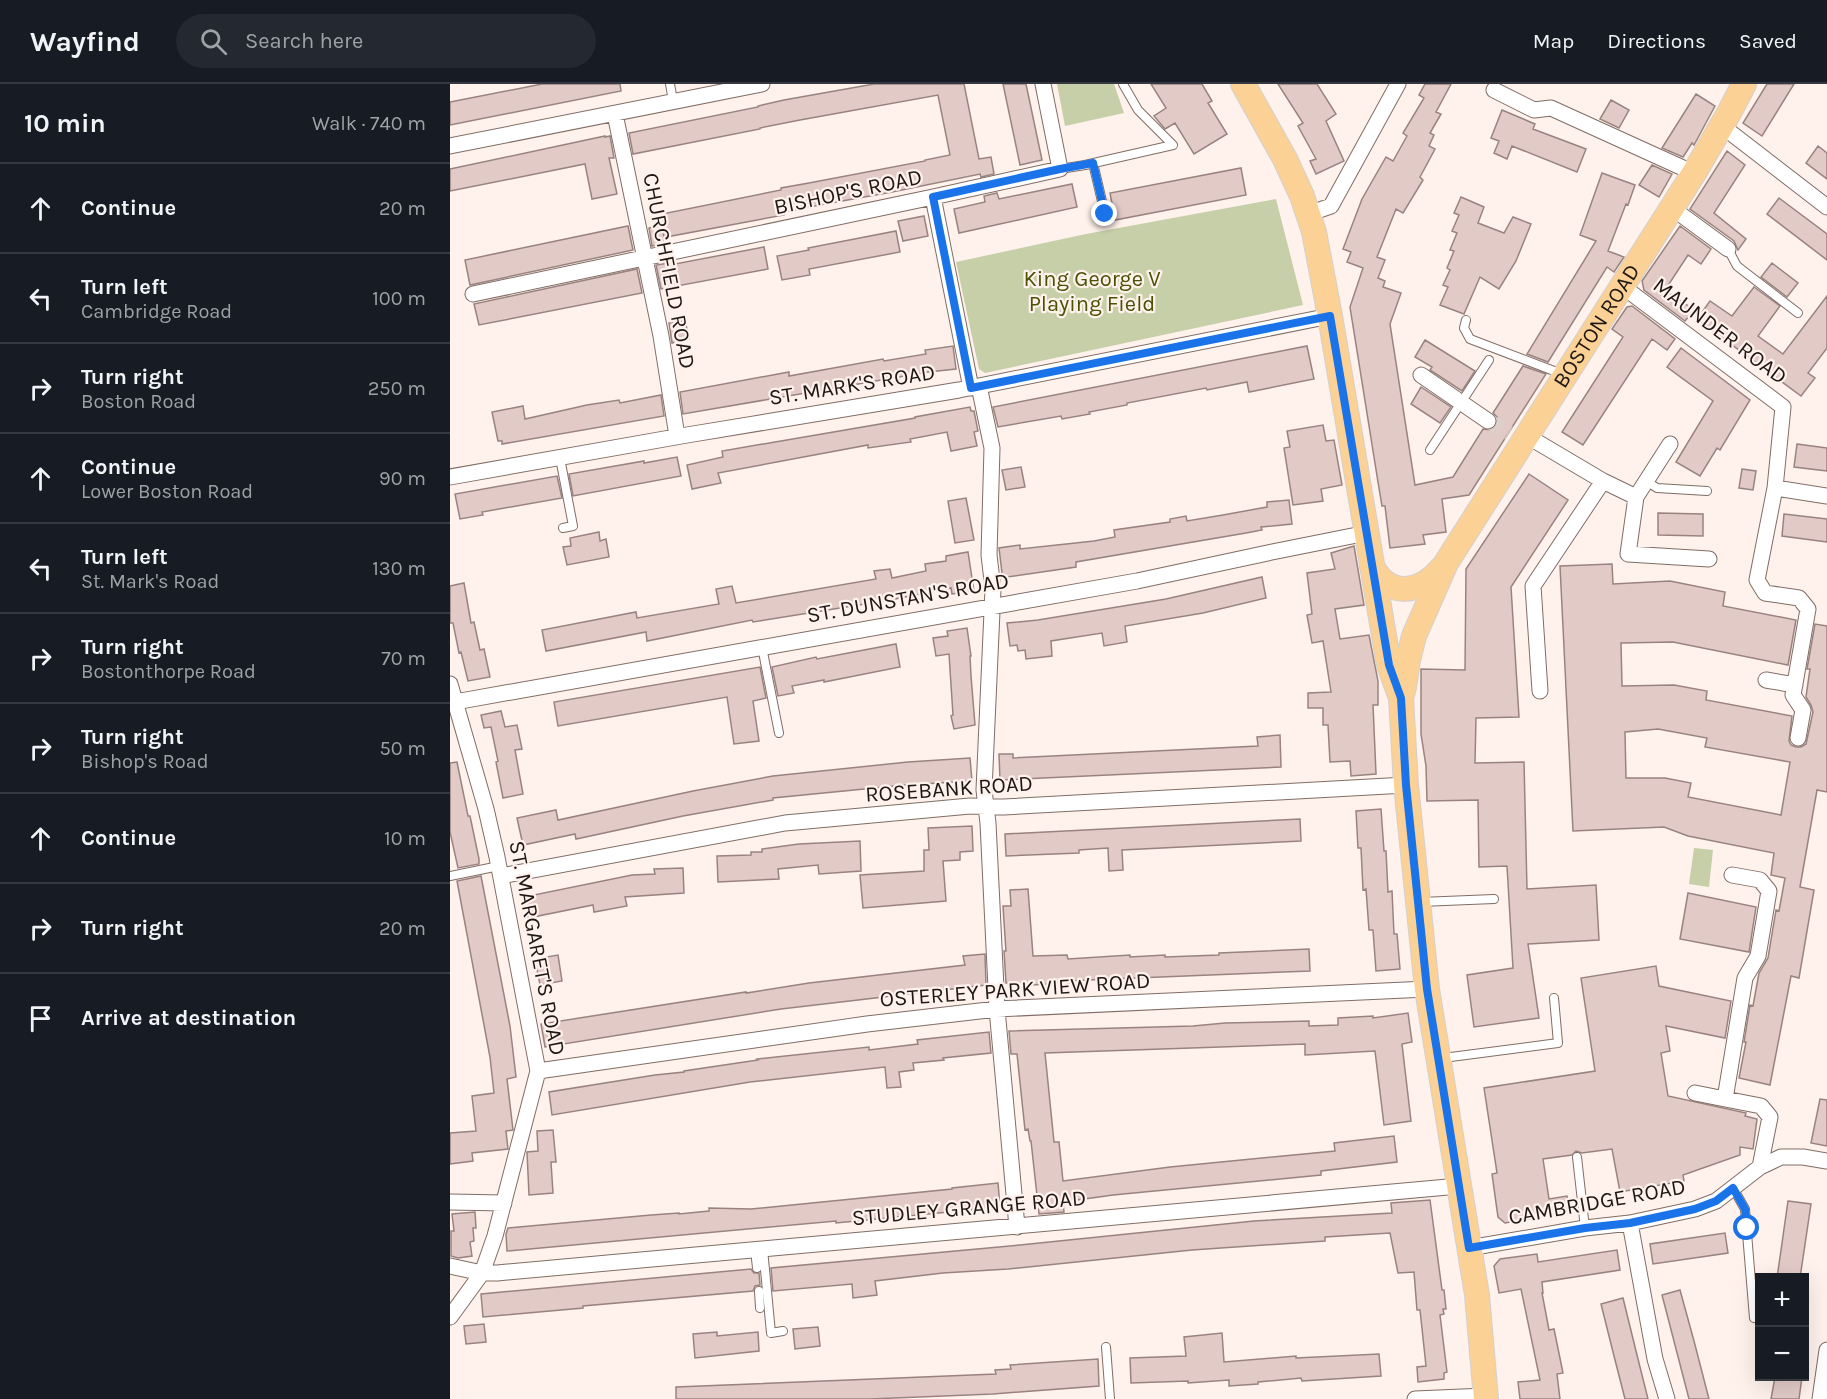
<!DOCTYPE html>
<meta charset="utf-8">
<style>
body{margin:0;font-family:Karla,sans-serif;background:#242831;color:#f1f3f6}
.controls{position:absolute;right:18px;bottom:18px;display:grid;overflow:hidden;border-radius:0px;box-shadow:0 6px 24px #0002}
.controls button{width:54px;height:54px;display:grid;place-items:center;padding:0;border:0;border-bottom:2px solid #363941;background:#171b24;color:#f1f3f6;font:30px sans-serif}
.stop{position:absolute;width:18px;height:18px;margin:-14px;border:4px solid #1a73e8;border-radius:50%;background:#fff}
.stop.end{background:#1a73e8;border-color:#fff;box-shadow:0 2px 6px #0008}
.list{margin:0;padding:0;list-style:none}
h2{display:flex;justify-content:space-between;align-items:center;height:78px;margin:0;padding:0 24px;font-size:26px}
h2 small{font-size:20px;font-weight:400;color:#9ea1a6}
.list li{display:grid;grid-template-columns:39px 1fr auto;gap:18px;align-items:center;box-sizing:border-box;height:90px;padding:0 24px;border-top:2px solid #363941}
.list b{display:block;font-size:22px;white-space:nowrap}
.list p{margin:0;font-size:20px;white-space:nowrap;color:#9ea1a6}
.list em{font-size:20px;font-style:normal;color:#9ea1a6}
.icon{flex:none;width:33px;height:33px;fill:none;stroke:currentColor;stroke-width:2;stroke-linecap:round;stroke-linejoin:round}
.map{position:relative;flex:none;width:1377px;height:1315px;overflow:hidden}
header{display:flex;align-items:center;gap:36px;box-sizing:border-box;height:84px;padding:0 30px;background:#171b24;border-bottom:2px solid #363941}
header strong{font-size:28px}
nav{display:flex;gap:33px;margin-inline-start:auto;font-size:21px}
.search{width:420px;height:54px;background:#242831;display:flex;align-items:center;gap:15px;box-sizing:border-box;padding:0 21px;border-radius:33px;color:#9ea1a6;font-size:22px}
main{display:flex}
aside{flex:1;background:#171b24}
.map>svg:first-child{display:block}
</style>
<header>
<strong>Wayfind</strong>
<div class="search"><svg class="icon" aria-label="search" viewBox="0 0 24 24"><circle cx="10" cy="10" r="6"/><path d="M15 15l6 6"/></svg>Search here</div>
<nav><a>Map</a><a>Directions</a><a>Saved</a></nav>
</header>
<main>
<aside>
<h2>10 min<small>Walk · 740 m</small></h2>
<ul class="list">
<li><svg class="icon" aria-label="ahead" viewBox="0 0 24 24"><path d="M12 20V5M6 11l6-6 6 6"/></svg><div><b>Continue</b></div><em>20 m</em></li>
<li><svg class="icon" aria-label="left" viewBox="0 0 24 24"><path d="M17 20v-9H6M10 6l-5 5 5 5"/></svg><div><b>Turn left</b><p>Cambridge Road</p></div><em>100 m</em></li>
<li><svg class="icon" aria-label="right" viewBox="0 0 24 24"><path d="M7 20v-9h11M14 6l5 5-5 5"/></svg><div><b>Turn right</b><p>Boston Road</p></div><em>250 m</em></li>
<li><svg class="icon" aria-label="ahead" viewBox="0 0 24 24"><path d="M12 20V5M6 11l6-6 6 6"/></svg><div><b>Continue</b><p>Lower Boston Road</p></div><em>90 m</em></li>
<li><svg class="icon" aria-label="left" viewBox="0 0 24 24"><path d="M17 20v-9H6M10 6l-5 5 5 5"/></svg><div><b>Turn left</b><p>St. Mark's Road</p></div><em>130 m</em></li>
<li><svg class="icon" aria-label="right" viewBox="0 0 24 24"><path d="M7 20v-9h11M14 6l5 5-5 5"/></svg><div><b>Turn right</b><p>Bostonthorpe Road</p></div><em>70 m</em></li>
<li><svg class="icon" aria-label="right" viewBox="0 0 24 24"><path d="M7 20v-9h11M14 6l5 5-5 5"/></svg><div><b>Turn right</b><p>Bishop's Road</p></div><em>50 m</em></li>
<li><svg class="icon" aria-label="ahead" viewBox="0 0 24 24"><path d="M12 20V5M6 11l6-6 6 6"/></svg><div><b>Continue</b></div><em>10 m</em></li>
<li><svg class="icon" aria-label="right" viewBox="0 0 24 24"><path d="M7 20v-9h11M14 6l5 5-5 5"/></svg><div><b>Turn right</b></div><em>20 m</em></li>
<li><svg class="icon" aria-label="arrive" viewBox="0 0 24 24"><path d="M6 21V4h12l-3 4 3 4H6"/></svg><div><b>Arrive at destination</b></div></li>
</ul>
</aside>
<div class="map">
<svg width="1377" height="1315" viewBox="0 0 1377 1315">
<rect width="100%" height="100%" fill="#fff1eb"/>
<path fill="#c6cfa8" d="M607,0h57l10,29 -59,13z
M826,115l27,106 -318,68 -6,-4 -23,-107 130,-28z
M1244,764l19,2 -4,37 -20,-3z"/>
<path fill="#e2cac7" stroke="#998380" stroke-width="1.5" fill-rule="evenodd" d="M92,0h78l1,7 -171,34v-23z
M424,0h90l15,75 12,-2 3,17 -13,3 -1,-3 -88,18 -83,15 -25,5v3l-118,22 -4,-23 119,-24v-2l28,-5 116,-22v-1l25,-5 -12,-60 -138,25 -40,8v1l-127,25 -4,-21 129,-26v-1l26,-6z
M553,0h23l16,76 -22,5z
M701,0h51l10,17 -4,2 19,31 -33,20 -19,-31 -10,6 -11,-13 12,-8z
M828,0h39l19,30 -10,7 18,40 -28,13 -6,-13 6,-2 -18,-33 5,-3z
M975,0h26l-15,28 5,2 -11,19 4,2 -5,11 6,3 -15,28 3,3 -20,33 -7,-4 -19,48 8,3 -7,18 7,3 -2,6 18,6 -11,31 25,161 38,-8 30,-48 9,1 4,-4 1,-9 -4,-4 30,-47 23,8 -77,121 -27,4 4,33 -23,3 2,9 -35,4 -5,-42h-3l-4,-24 -28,-175 13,-39 -16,-6 4,-10 -8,-3 19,-50 24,-42 7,4 14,-25 -4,-3 21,-35 -5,-3z
M1317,0h27l-32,52 -19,-13z
M1246,10l19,12 -21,39 -2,-2 -9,14 -21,-9z
M1161,16l18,10 -10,18 -19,-9z
M1052,26l33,14 -2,5 53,20 -9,23 -65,-26 -5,13 -13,-6 5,-12 -8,-3z
M155,52v1l5,-1 4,22h-5l8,36 -25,5 -7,-35 -135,27v-22z
M1368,62l9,7v26l-21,-16z
M1277,67l18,14 -31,48 32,26 -8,11 -4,-9 -44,-32z
M1202,81l20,9 -13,23 -20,-12z
M791,84l5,27 -131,25 -5,-27z
M1152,89l33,12 -7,20 -2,-1 -18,47 16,6 -10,15 -7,-5 -59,95 -21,-8 69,-113 -16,-6z
M622,100l5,23 -118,26 -5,-24 31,-7 -1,-6 13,-3 2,6z
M1011,113l23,10 -6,16 26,10 9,-16 18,7 -15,37 -17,28 -19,-12 -16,37 -24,-9 8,-18 -5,-2 7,-15 -3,-2 7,-17 -4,-1 7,-17 -5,-2 7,-16 -5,-2z
M1329,114l48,36v26l-60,-46z
M474,132l4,20 -25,5 -5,-20z
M212,141l3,18 -13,3 -3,-18z
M178,142l5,24 -163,35 -5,-25z
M1230,142l31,23 -10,15 -13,-9 -23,35 29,20 -9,11 -41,-31 -2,-9z
M446,147l4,21 -91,17 1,6 -28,5 -5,-24 32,-6 -1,-2z
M314,163l4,22 -107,20 -5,-24 13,-2 1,2z
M1322,179l26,20 -11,14 -26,-20z
M187,185l5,24 -163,32 -5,-21z
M1304,203l26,19 -22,30 25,18 44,-58v52l-19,25 7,5 -14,18 -104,-77 13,-18 22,15z
M1182,222l43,33 -8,11 -15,-11 -69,106 -21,-13 61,-95 -11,-8 15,-22z
M235,236l4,19 -17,4 -3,-20z
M975,256l50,31 -13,20 -32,-21 2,-3 -17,-10z
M503,262l3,23 -28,3 -245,42 -3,-22 109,-20v4l94,-17 1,2 42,-7 -1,-4z
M857,262l7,33 -65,13 -2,-10 -40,8 -1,-2 -79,15v2l-38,7 1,2 -28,5 -1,-3 -63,11 -5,-20z
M1231,264l69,52 -30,50 -3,-2 -17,28 -24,-14 37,-61 -46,-34z
M971,303l30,20 -11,16 -29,-19z
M211,311l3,21 -162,28v-3h-4l-6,-29 31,-6 2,13 62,-14 32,-5 1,3z
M520,323l1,4h3l4,20 -4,1 3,14 -26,5 -4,-19 -37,7 1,3 -43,6v-3l-150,28 3,10 -29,6 -5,-24 36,-8 -1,-6 193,-33v-1z
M873,341l3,16 8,-1 8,45 -21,4 2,12 -30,4 -9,-57 6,-1 -3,-16z
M1347,360l30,4v23l-33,-4z
M227,373l4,19 -108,20 -4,-22 75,-13v2z
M571,383l4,20 -19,3 -4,-20z
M1292,385l14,2 -3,19 -14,-2z
M1079,390l39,26 -57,87 8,130 -43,1 -1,45 49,-1 3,127 69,-4 3,55 -71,4 11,74 -65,9 -7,-52 46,-7 -6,-102 -28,1 -1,-67 -51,1 -1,-35 -5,-32v-65l44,1 1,-101z
M107,392l5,22 -80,14 1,3 -23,4 -5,-25z
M516,414l8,42 -19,3 -7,-42z
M839,416l3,24 -31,3 1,3 -16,3 -170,29v5l-69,10 -5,-4 -3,-25 21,-3v4l74,-8 21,-4 -1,-7 56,-8v-3l16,-3 1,5 36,-6 44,-8v-5z
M1208,429l45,1v22l-45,-1z
M1334,430l43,5v23l-45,-6z
M149,448l1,9 6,-2 3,18 -42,8 -4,-18 8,-1 -1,-8z
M904,462l10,59 -29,4 5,30 29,-4 9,46v24h-5l3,69 -25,2 -1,-15 -20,1 -2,-37h-5v-17h-15v-15l23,-1 -8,-51 -11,2 -5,-28 5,-1 -5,-41 28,-4 -4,-16z
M518,468l6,39 -22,3 -1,-6 -61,12 -137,22 -1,-2 -105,21 -1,-9 -100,19 -4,-21 94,-18 1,6 82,-14 -3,-15 16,-3 4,17 140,-24 -2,-8 16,-2 2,9 34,-7 -1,-7 21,-3v-5z
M1162,480l1,20 57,-3 55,11 -2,14 73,14 -8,45 -115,-23 -52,1 1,43 52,-1 33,6 -1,9 86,16 -3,25 2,4 5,2h5l5,-3 7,-32 -2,-7 -5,-8 4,-28h-3l8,-45 12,2v166l-10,-2 -17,97 14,3 -15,88 -8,-2 -21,109 -31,-7 7,-36h-2l6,-37 3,1 6,-33 9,-15 8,-48 3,1 6,-33 -14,-3 3,-22 -86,-17 -24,-9 -91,4 -13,-265zM1208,645l49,9 -2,9 85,15 -9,53 -93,-18 3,-14 -26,-5h-39l-1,-46z
M812,493l4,21 -63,15 -78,13 2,16 -23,4 -2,-13 -51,8 1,15 -26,3 -1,-9 -7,1 -1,-6 -7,1 -3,-23 31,-3 128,-21z
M14,499l7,40 3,-1 6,28 4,-1 6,28 -22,4 -7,-29 -2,1 -6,-30h-3v-37z
M517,544l4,28h-1l1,20 4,49 -21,4 -3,-13 2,-1 -4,-61 -13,2 -3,-18 15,-2 -1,-5z
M446,560l4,23 -76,15v-2l-32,6 2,7 -16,3 -6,-29 44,-10 1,2z
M310,583l6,31 -13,3 6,40 -25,3 -7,-47 -169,29 -4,-24z
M51,627l4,16 12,-2 5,24 -7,1 8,44 -20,4 -7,-36 2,-1 -7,-34 -7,1 -3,-13z
M830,651l1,32 -281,13 -1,-26h14v4l245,-12 -1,-9z
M520,674l2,23 -67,4 -132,13v2l-90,16 -107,23 -1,-5 -52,11 -6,-27 39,-8 2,10 135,-29 80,-15 135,-14z
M7,678l11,54h2l9,43v5l-21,4 -8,-36v-69z
M931,725l3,42h2l2,41 4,-1 2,43h3l3,35 -24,2 -3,-41h-4l-3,-41 -3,1 -2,-42h-3l-2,-37z
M850,735l1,22 -179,9 1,20 -14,1 -1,-23 -29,2v3l-73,3 -1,-22z
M522,742l1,25 -13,1v8l-17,1 3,40 -83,7 -3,-33 64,-4v-21h5l-1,-22z
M410,757l1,30 -42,3 -1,-9 -40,4 1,10 -61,3 -1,-26 34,-1v-3h11v-3l37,-5z
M233,784l1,25 -59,4 2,9 -33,6 -1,-7 -65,13 -4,-21 108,-22 23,-1 -1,-5z
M31,792l29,150 6,51 -9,2 6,51 -7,1 2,18 -36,4 1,8 -23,3v-31l26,-2 -4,-35 22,-3 -4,-36 -33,-176z
M578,805l5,67 34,-1 1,4 62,-4v2l35,-2v2l54,-2v-2l90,-4 1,22 -223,9 -18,1v2l-60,3 -1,-3h-2l-2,-32h2l-3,-45h8l-1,-16z
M1238,809l68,14 -7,45 -69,-13z
M535,870l1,31 -205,24 -236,38 -4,-23 205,-32v1l63,-10 156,-18 -2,-9z
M108,871l4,26 -22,4 -5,-26z
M1206,882l3,20 72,15 -6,37 -59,-12 4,25 -9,2 7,43 78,17 -1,3 12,3 -4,30 -13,-2v8l-57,20 1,6 -64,11 -8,-43 -30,4 -6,-2 -4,4 -29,4 6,40 18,-3 3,16 -65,11 -7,-6 -6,-43 5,-1 -13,-85 111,-17 -14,-93z
M958,929l4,29 -10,2 9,77 -27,4 -9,-74 -70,4v-11l-260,9 9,89h5l4,39 107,-14 165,-16 -1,-8 60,-7 3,26 -76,9v4l-208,20 -50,7 1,10 -25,2 -8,-73h-1l-2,-12 -3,1 -8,-76h-6l-2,-23 184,-5 32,-3 84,-2v5l29,-1v-7l35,-2v2z
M539,948l2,21 -48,5 1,2 -31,3 1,7 -15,2 2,15 -14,1 -2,-21 -135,15 -198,33 -3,-23 106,-17 29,-3v-1l74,-11 -1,-1 112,-12v3l49,-6 -1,-4z
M1370,1015l7,1v46l-16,-3z
M103,1046l3,32h-5l2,31 -24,2 -2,-43 11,-1 -1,-20z
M548,1099l2,24 -164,16v-2l-329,30 -1,-17 2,-6 143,-13 28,-2v1l30,-3v-3l42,1 201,-20v-1z
M980,1116l12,90h2l2,19h-3l1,5 -4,1 7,57 -3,1v6l-26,3 -1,-15 9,-1 -6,-56h-3l-3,-38 -16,1 -8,-40 -65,4v4l-133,9 -184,19 -65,4 -68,8 2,14 -24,3 -1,-14 -79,7 -2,-23 249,-23 234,-24 138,-8 -1,-10z
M1338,1117l23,3 -11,74h-23z
M25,1128l1,16h-3l1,13 -4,1 2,14 -14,2 -7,-2v-25h3l-2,-17z
M1275,1149l3,20 -75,11 -3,-20z
M1167,1166l3,20 -78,12 1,11h-1l7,37 5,-1 9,44 -6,1 3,25h-40l-2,-17 22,-2 -19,-91 -22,4 -5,-27 6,-7 37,-5 1,8z
M301,1185l3,4h5l1,12 -5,1 -2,5 -170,15v2l-100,9 -2,-23z
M1230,1206l14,51 15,58h-20l-27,-104z
M1173,1214l13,53 12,48h-23l-11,-43 -13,-52z
M34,1240l2,18 -20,2 -2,-18z
M368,1243l2,19 -25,3 -2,-20z
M267,1248v4l41,-4 1,19 -64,7 -2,-24z
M772,1249l2,29 72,-6v2l83,-4 2,22 -79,5 -1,-3 -43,4v2l-29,2v-6l-41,3v-2l-57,2 -1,-25 56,-2 -2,-19z
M648,1275l1,27 -106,8 -123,5h-194v-12l320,-13 -1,-4 16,-1 -1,-4z
M1325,1293h27l-3,22h-28z"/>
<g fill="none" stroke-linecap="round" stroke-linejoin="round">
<path stroke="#ddd0cb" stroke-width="15" stroke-dasharray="15 8" stroke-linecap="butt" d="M1038,337l21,12"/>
<defs>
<path id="lane" d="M220,0l3,17
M643,79l12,51
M610,85l25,-4 88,-20 -35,-35 -15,-26
M1278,165l9,17 61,47
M1016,236l-2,8 6,11 92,35
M980,366l59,-90
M110,374l13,68 -10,2
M1196,397l11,7 50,3
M312,563l17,86
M0,792l49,-10
M970,818l74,-3
M993,974l115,-15 -4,-45
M1127,1073l8,71
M1283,1104l12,21 9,109
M313,1165l8,84 12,-2
M305,1166l2,18
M309,1207l1,17
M656,1263l4,52"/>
<path id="street" d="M1044,6l40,20 17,-2 143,65
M165,30l46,222 16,100
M1272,42l105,81
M0,62l312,-62
M483,113l38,191
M1222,124l56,41
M858,130l23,-8 67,-122
M1172,202l161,121 -8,81 -18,92 8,13 34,5 9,11 -15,86 10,15 -5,28
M23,210l460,-97 127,-28 -17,-85
M971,291l67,46
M529,302l13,62 -3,107 4,34 -9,201 4,33 9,186 20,218
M1077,352l76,45 33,16
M1220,360l-34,53 -8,57 81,5
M0,393l237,-42 272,-45 371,-74
M1325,404l52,8
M1316,596l29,5
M0,600l36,125 11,48 41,214 -43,165 -13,37 -32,44
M1090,607l-7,-105 70,-105
M5,618l682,-121 135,-29 95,-19
M1282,791l28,5 9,11 -11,65 -13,22 -20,121 36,7 9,11 -10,50
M51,792l284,-53 185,-17 34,1 402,-22
M88,987l329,-47 130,-15 430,-20
M1245,1009l30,6
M0,1118l54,1
M1180,1139l25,136 12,40
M1019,1164l116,-20 45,-5 65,-14 21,-8 44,-34 21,-10h22l24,4
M0,1182l32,7h15l962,-87
M965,1315l71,-3
M1370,1315l7,-49"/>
<g id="primary">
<path d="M793,0l42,75 17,37 12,36 16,84 59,349 12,33 5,87 21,204 50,306 9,104"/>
<path d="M922,482c16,32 48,28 69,3"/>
<path id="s1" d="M951,614l3,-11 4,-27 6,-24 32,-73 248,-390 35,-60 15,-29"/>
</g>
</defs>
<use href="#lane" stroke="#816d65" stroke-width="10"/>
<use href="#street" stroke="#816d65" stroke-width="17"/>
<use href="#primary" stroke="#d2d1d0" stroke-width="26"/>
<use href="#lane" stroke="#fff" stroke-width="8"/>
<use href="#street" stroke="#fff" stroke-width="15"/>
<use href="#primary" stroke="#fbd195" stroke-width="24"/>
</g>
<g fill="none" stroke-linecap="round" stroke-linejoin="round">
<path stroke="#1a73e8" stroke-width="8" d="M655,130l-12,-51 -33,6 -127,28 38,191 359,-72 59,349 12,33 5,87 21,204 42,259 116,-20 45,-5 65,-14 21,-8 17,-13 12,21 2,19"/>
</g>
<g text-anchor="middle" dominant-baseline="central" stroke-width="4.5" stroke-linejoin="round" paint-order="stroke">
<g font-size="22" fill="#1f1714" stroke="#fff1eb">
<text transform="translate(398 108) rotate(-12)">BISHOP'S ROAD</text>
<text transform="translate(219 187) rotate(79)">CHURCHFIELD ROAD</text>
<text stroke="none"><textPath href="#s1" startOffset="424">BOSTON ROAD</textPath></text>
<text transform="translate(1270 247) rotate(37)">MAUNDER ROAD</text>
<text transform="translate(402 301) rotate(-9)">ST. MARK'S ROAD</text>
<text transform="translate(458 514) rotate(-10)">ST. DUNSTAN'S ROAD</text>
<text transform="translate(499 705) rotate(-4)">ROSEBANK ROAD</text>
<text transform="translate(87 864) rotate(79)">ST. MARGARET'S ROAD</text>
<text transform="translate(565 906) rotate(-4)">OSTERLEY PARK VIEW ROAD</text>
<text transform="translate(1147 1118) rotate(-10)">CAMBRIDGE ROAD</text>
<text transform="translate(519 1124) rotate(-5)">STUDLEY GRANGE ROAD</text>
</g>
<g font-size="22" fill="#485305" stroke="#fff1eb">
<text x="642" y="195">King George V<tspan x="642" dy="25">Playing Field</tspan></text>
</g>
</g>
</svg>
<div class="controls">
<button>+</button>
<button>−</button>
</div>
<div class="stop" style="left:1297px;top:1144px"></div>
<div class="stop end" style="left:655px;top:130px"></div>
</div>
</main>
